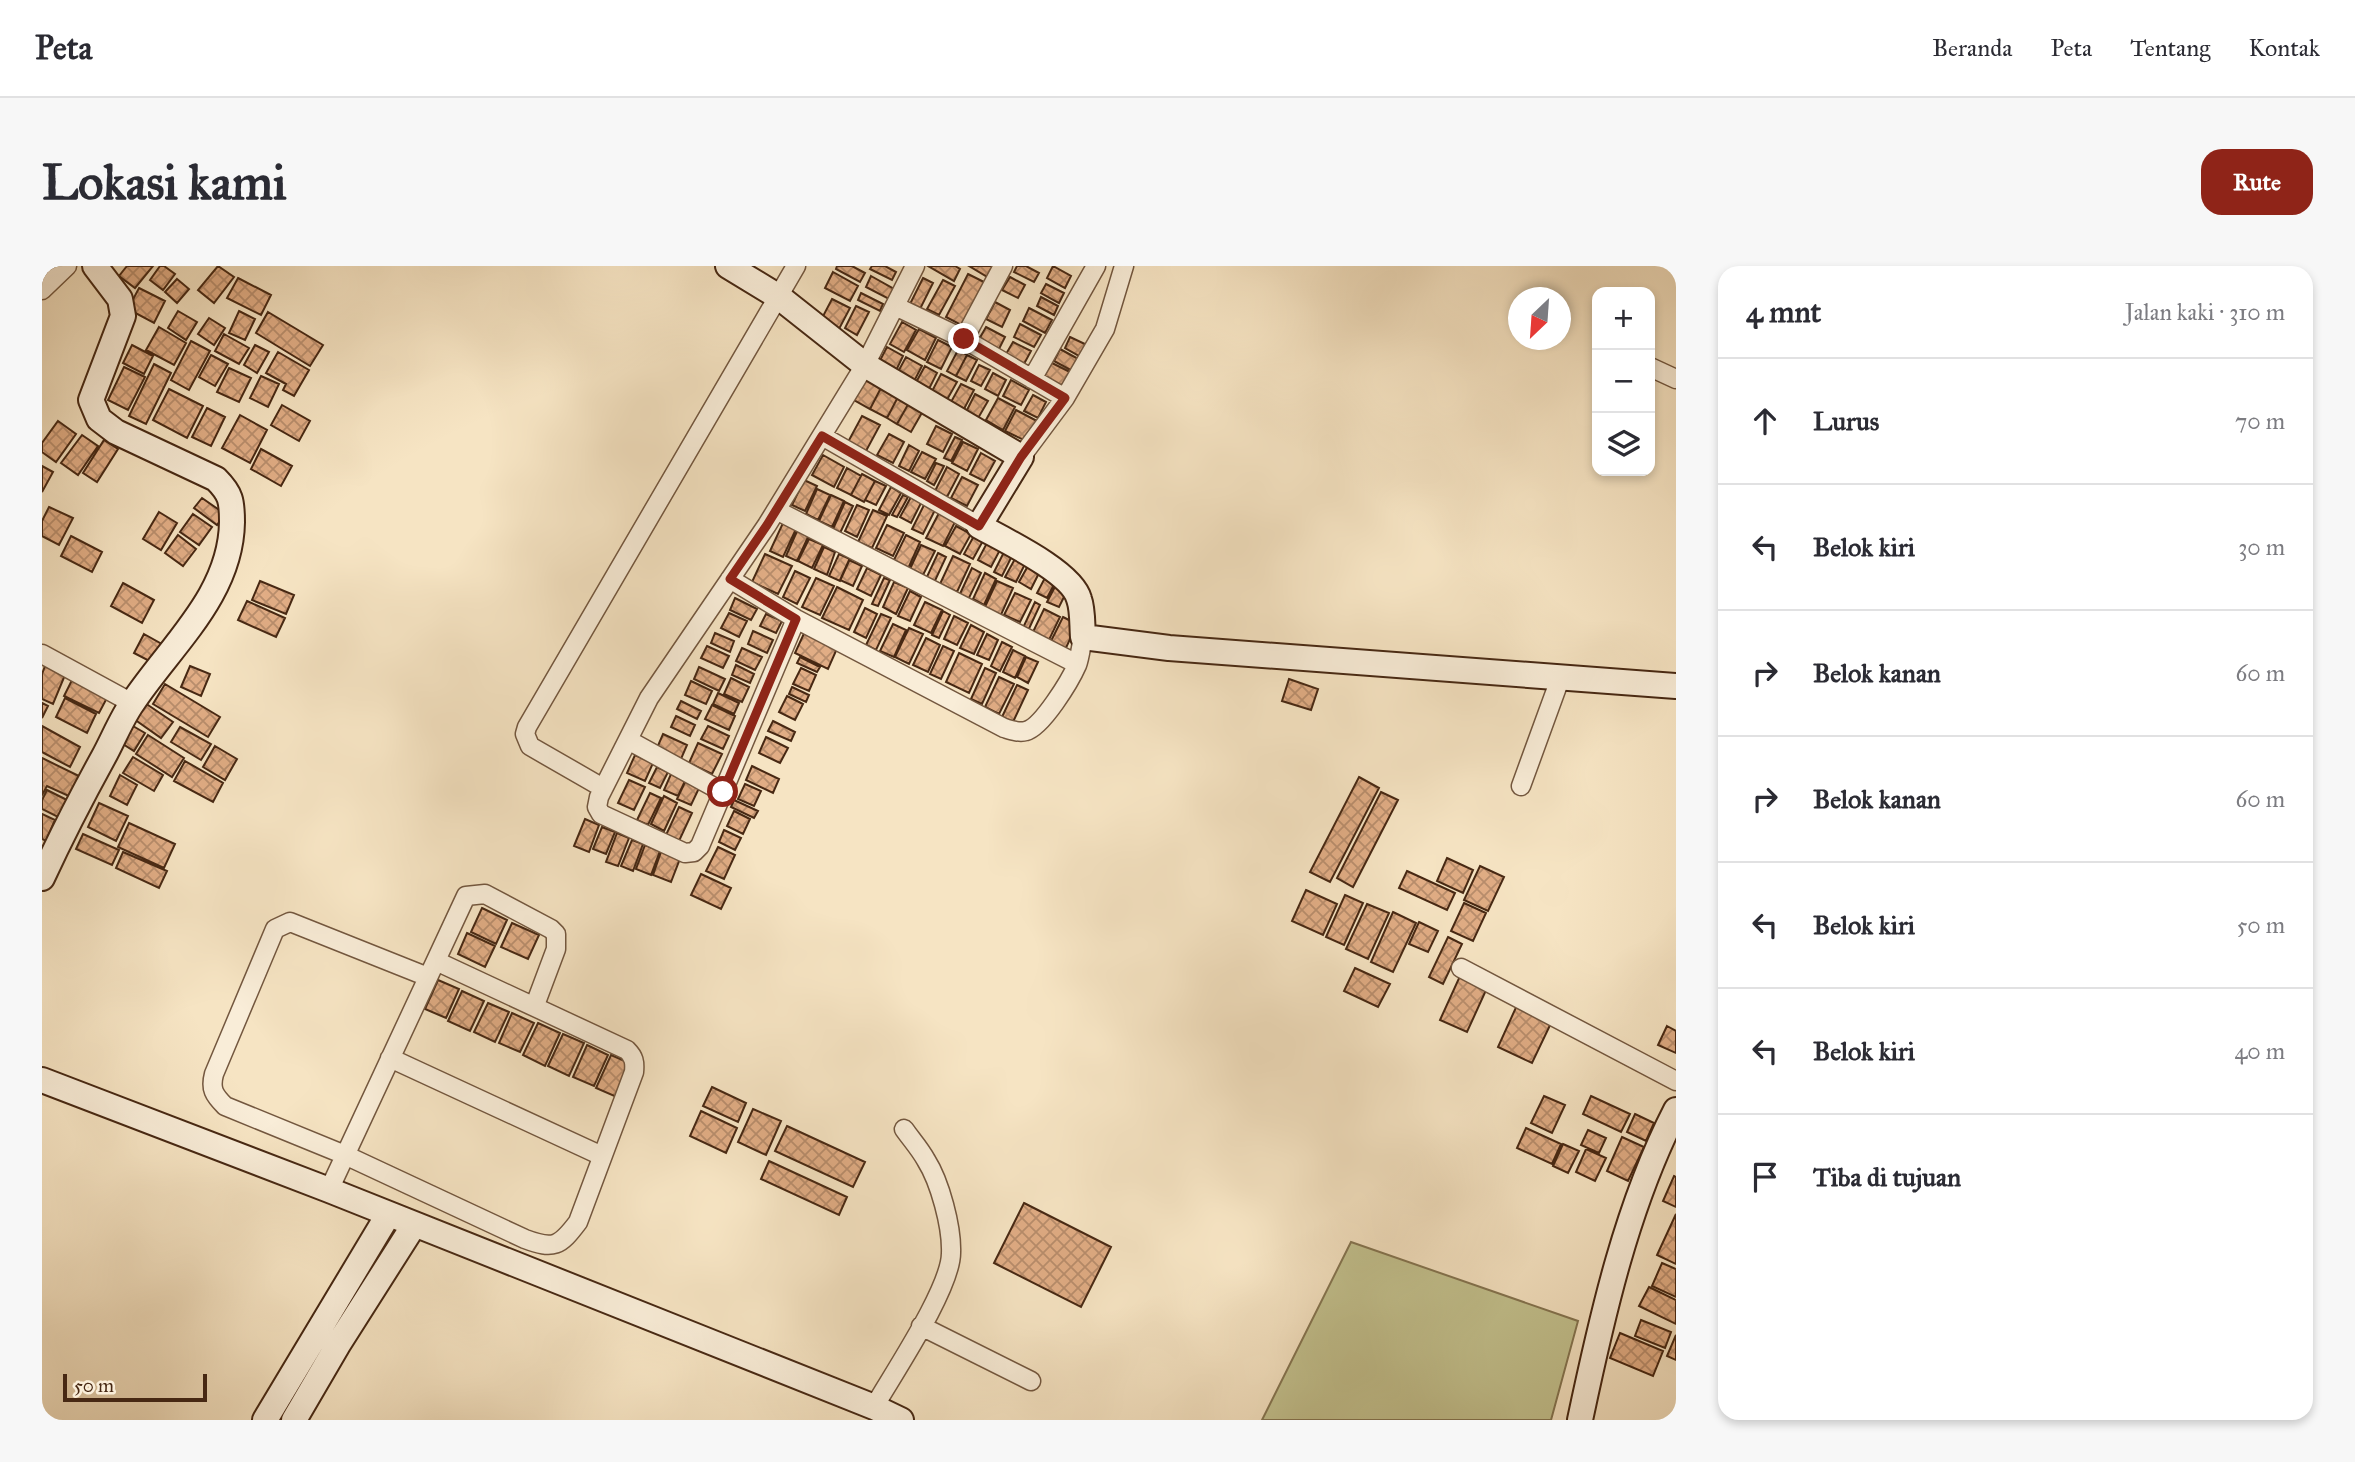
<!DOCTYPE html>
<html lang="id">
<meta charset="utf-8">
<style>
body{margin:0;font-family:"IM FELL Great Primer",serif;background:#f7f7f7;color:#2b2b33}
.controls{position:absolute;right:21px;top:21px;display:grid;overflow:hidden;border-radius:14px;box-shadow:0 4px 10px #0003}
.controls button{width:63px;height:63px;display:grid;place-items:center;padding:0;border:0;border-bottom:2px solid #e1e1e2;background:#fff;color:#2b2b33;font:35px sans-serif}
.compass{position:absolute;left:1466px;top:21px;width:63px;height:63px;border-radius:50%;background:#fff;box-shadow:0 4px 10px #0003;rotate:205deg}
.scale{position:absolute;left:21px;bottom:18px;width:144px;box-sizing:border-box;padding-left:7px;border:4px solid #472813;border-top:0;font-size:19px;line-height:24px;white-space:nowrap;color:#472813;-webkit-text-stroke:5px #f9edd8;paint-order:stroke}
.stop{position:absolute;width:21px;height:21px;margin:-16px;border:5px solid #8f2418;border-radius:50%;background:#fff}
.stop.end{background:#8f2418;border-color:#fff;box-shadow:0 2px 7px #0008}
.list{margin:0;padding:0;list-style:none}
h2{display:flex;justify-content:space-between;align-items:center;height:91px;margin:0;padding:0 28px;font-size:30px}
h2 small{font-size:23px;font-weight:400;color:#7c7c81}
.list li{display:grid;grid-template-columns:46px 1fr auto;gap:21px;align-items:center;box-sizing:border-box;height:126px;padding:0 28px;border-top:2px solid #e1e1e2}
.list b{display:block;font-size:26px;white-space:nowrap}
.list em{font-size:23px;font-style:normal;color:#7c7c81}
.icon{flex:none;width:38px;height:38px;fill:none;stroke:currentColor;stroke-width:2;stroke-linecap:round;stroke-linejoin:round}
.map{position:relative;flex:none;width:1634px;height:1154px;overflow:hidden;border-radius:21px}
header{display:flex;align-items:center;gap:42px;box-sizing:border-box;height:98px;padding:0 35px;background:#fff;border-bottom:2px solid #e1e1e2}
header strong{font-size:33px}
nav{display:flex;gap:38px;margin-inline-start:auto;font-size:24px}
.intro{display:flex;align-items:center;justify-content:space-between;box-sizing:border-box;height:168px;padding:0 42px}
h1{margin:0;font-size:49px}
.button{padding:18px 32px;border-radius:21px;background:#8f2418;color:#fff;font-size:24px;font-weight:700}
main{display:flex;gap:42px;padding:0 42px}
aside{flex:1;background:#fff;border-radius:21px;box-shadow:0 4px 10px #0003}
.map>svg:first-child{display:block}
</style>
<header>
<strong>Peta</strong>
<nav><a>Beranda</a><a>Peta</a><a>Tentang</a><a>Kontak</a></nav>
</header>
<div class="intro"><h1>Lokasi kami</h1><a class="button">Rute</a></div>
<main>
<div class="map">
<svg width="1634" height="1154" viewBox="0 0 1634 1154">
<defs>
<pattern id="building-cross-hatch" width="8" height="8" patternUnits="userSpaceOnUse" patternTransform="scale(1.75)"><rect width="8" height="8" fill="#e1ad85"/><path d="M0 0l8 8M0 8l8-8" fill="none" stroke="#b88d6c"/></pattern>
</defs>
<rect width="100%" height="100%" fill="#f6e4c3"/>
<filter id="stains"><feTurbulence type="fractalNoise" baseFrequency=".00286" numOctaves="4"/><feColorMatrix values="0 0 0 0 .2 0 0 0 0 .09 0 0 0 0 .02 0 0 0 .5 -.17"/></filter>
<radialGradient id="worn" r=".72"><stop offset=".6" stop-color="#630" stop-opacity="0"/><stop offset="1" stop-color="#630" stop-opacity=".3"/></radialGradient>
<path fill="#c3c28f" stroke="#857551" stroke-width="2" d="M1309,976l227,79 -27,99h-289z"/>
<path fill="url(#building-cross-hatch)" stroke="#472813" stroke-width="2" d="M0,0h13l-6,9 -7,-5z
M85,0h26l-18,22 -16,-12z
M118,0h4l11,8 -12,16 -13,-10z
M176,0l16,11 -20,26 -16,-13z
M795,0h15l13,7 -5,9 -24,-13z
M830,0h13l11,6 -4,8 -22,-11z
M886,0h27l5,3 -6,12z
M927,0h24l-4,12z
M975,0h9l13,7 -5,9 -20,-10z
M1011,0l18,10 -6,12 -18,-10z
M791,6l25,14 -8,15 -25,-13z
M926,8l18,9 -23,43 -17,-9z
M829,10l23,13 -5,10 -23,-12z
M968,11l15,8 -7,13 -16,-8z
M196,12l33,17 -10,20 -34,-17z
M881,12l10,5 -13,26 -10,-5z
M135,13l12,10 -12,14 -12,-11z
M901,14l12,6 -16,29 -12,-6z
M1004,18l18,9 -5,10 -18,-10z
M97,22l26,13 -11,22 -26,-14z
M819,27l22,11 -3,7 -22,-11z
M999,31l17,9 -4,9 -17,-9z
M790,33l18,9 -11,21 -18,-9z
M953,36l15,8 -8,17 -16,-8z
M814,40l13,6 -12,23 -12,-7z
M987,42l23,12 -7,13 -22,-12z
M136,45l19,11 -11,18 -18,-12z
M197,45l16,8 -10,21 -16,-7z
M226,46l55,33 -13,21 -54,-33z
M167,52l16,10 -11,17 -16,-11z
M860,56l14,8 -12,22 -14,-8z
M978,58l21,11 -7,12 -20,-10z
M117,61l27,16 -12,22 -28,-15z
M944,61l19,10 -7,14 -20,-10z
M877,63l17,9 -11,22 -18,-10z
M182,68l25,14 -10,16 -24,-13z
M1028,71l17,8 -6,12 -16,-9z
M896,74l14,7 -11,22 -14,-7z
M149,75l19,10 -21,39 -18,-10z
M971,76l18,9 -7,13 -18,-10z
M90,79l21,11 -9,18 -21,-11z
M213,79l14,7 -12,21 -13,-8z
M845,81l16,9 -11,23 -17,-9z
M1018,83l22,12 -6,12 -22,-12z
M916,84l9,5 -11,21 -9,-5z
M236,86l31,18 -15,26 -11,-6 3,-6 -20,-11z
M169,89l17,9 -13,22 -16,-9z
M925,89l10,5 -11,21 -10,-5z
M864,91l16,9 -12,23 -17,-8z
M1008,96l22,11 -7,15 -23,-12z
M112,98l17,9 -25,51 -17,-8z
M937,99l11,5 -9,16 -10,-5z
M883,100l12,7 -10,20 -13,-7z
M82,101l21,10 -17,33 -20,-10z
M187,102l22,10 -12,24 -22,-10z
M951,107l13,7 -8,16 -13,-7z
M899,108l16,8 -13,23 -15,-8z
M219,110l18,8 -11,23 -18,-9z
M824,111l16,9 -12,23 -16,-9z
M969,114l18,10 -8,15 -18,-9z
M919,118l13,6 -10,19 -13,-7z
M840,120l17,9 -12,23 -17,-9z
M127,123l34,17 -16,32 -34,-18z
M933,128l13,7 -11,19 -12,-6z
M857,129l11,6 -13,23 -10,-6z
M991,129l13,7 -8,16 -14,-7z
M956,132l17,9 -12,23 -17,-10z
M868,135l14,8 -13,23 -14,-8z
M240,139l28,16 -11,20 -28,-16z
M165,142l18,9 -14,29 -19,-9z
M974,144l21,11 -11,20 -21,-10z
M198,149l27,15 -17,33 -28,-15z
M820,150l18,9 -14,26 -18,-9z
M16,155l18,13 -20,28 -14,-10v-9z
M894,160l16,8 -9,18 -16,-8z
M847,168l15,8 -11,21 -16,-8z
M40,169l16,11 -20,29 -17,-12z
M913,171l7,3 -11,21 -7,-3z
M62,174l14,9 -21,33 -14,-9z
M921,176l15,7 -11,22 -15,-8z
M867,179l10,6 -10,20 -10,-5z
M219,183l31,17 -11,20 -30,-17z
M880,186l14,7 -11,20 -14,-7z
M939,187l14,8 -11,20 -14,-7z
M781,189l21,12 -10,20 -22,-12z
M894,197l8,3 -10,19 -7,-4z
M0,200l11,6 -11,20z
M905,201l12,7 -12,23 -12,-6z
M805,202l14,8 -10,19 -14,-7z
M820,208l13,7 -11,21 -13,-7z
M920,211l16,8 -11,21 -16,-8z
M762,214l13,6 -12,25 -13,-6z
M833,215l11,5 -10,19 -11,-5z
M849,221l10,6 -12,22 -10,-5z
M775,223l13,6 -12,25 -12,-6z
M789,229l13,6 -12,26 -13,-6z
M861,229l5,2 -11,20 -5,-2z
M869,231l10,6 -10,20 -11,-6z
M160,232l23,16 -8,11 -23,-17z
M803,236l8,4 -13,27 -7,-4z
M815,239l12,5 -12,27 -12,-6z
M882,239l11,5 -12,24 -11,-5z
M7,241l24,11 -14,27 -17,-9v-15z
M831,244l14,6 -15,32 -14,-6z
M117,246l18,11 -16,27 -18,-11z
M897,247l16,9 -12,24 -17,-8z
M151,248l19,13 -13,18 -19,-13z
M741,257l13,6 -13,28 -13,-6z
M845,259l17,8 -11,23 -17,-8z
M914,260l15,8 -11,20 -15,-8z
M756,263l11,6 -12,26 -11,-5z
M933,268l9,5 -11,20 -9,-5z
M136,269l18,14 -13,17 -18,-13z
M864,269l14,7 -13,29 -15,-7z
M29,270l31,16 -10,20 -31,-16z
M767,273l14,6 -11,23 -14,-7z
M946,275l13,7 -10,19 -13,-7z
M879,279l14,6 -12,24 -13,-6z
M782,281l11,5 -8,23 -13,-6z
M963,284l8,4 -11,22 -8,-4z
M896,287l8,4 -13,28 -8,-4z
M723,288l27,12 -14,28 -26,-12z
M797,288l11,5 -10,22 -11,-5z
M911,290l17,8 -13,28 -17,-8z
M974,291l10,5 -10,20 -11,-5z
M807,294l13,6 -9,20 -13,-6z
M987,298l11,7 -9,18 -12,-7z
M825,302l14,7 -10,21 -14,-7z
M930,302l9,5 -13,27 -9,-4z
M753,305l15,7 -13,26 -14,-7z
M1006,306l10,5 -11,21 -10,-5z
M943,307l11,6 -12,26 -11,-6z
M774,312l18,8 -14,29 -18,-8z
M842,312l6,2 -12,26 -6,-2z
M218,315l34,14 -8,19 -34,-14z
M955,315l16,7 -13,29 -16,-8z
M1016,315l11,6 -10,20 -12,-5z
M852,316l14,6 -12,26 -13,-7z
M81,317l31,17 -12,23 -31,-17z
M795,321l26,13 -14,30 -27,-12z
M868,325l11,6 -11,24 -12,-5z
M973,327l16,7 -11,22 -16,-7z
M693,332l22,11 -6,11 -21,-10z
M205,335l38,17 -9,19 -38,-17z
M883,336l17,8 -11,23 -17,-8z
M993,336l5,3 -13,28 -5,-3z
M823,342l12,6 -11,24 -12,-6z
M1002,343l16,8 -12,25 -16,-8z
M901,345l7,4 -11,23 -7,-3z
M687,347l18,8 -8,16 -18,-9z
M724,348l16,7 -6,12 -16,-7z
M839,348l10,4 -15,32 -10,-5z
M912,350l14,7 -11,22 -13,-6z
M1021,351l14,7 -12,26 -15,-7z
M851,358l13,6 -12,27 -14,-6z
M929,359l13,7 -10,22 -14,-6z
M867,362l14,6 -14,30 -14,-7z
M764,363l33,15 -11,25 -33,-16z
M711,365l20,9 -6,13 -19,-9z
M673,367l19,8 -4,11 -19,-9z
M102,368l23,13 -10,18 -23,-12z
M945,368l11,6 -9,20 -12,-5z
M884,372l14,7 -12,27 -15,-7z
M960,376l10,5 -12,24 -9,-5z
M665,380l22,10 -6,12 -22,-10z
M901,380l11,5 -13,28 -11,-5z
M700,382l20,9 -7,13 -19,-9z
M971,384l12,6 -10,22 -12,-6z
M917,387l23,11 -13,29 -23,-11z
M758,391l20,10 -3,5 -20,-9z
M984,391l12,5 -10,21 -11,-6z
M694,399l18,9 -4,9 -18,-8z
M3,400l20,9 -12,29 -11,-5v-25z
M148,400l20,8 -9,22 -20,-9z
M657,401l26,12 -6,12 -25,-12z
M759,402l15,7 -7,16 -16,-7z
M943,402l11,5 -14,31 -11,-5z
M957,411l15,7 -15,30 -14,-7z
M31,412l35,18 -9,17 -35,-17z
M689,412l18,9 -7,15 -18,-8z
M1247,413l29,10 -7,21 -29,-9z
M649,415l21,10 -6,13 -21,-9z
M123,418l55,33 -12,20 -55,-33z
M975,419l11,5 -15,32 -11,-5z
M750,421l17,8 -3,7 -17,-8z
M676,427l21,10 -5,11 -21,-10z
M745,430l16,8 -8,16 -16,-8z
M23,432l31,16 -9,19 -31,-16z
M639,435l20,10 -4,8 -20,-10z
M0,437l6,3 -6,12z
M103,437l28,19 -12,16 -27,-19z
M670,439l23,11 -6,14 -24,-11z
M634,450l19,9 -5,11 -19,-9z
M731,455l22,11 -4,9 -23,-10z
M84,456l19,11 -11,18 -19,-12z
M0,460l38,21 -10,20 -28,-15z
M666,460l21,10 -6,13 -22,-10z
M138,461l31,17 -10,16 -30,-18z
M621,468l24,11 -6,14 -24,-11z
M106,469l36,23 -12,19 -36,-23z
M724,471l22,11 -8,15 -21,-10z
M656,477l24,11 -10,20 -23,-11z
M173,480l22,13 -12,21 -22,-13z
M593,489l18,8 -8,18 -18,-8z
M91,491l30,18 -9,16 -31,-18z
M0,492l41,20 -10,20 -26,-12 -5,9z
M143,495l38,22 -10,19 -39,-21z
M710,500l27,13 -6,14 -27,-13z
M615,501l11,5 -8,16 -11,-5z
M629,508l14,7 -7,15 -14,-6z
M78,509l17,10 -10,20 -17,-9z
M1317,511l20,11 -49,94 -20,-10z
M587,514l16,7 -11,23 -16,-7z
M644,514l14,6 -9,19 -14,-6z
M703,518l16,7 -7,15 -16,-7z
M5,524l24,12 -9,17 -20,-10v-9z
M1339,526l17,8 -45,87 -16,-9z
M608,527l11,5 -13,27 -11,-5z
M622,530l13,7 -13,28 -13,-7z
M692,534l24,11 -4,7 -23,-11z
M57,537l29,13 -12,25 -28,-14z
M637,541l13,6 -13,28 -13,-6z
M692,545l16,8 -7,15 -16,-8z
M0,548l13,6 -9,21 -4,-2z
M543,553l14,6 -10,27 -15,-6z
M87,557l46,21 -11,24 -46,-21z
M560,561l13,5 -9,22 -13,-5z
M682,564l17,8 -6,12 -16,-8z
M575,567l12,5 -11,28 -12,-4z
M41,568l36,16 -7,15 -36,-16z
M590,574l11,4 -10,27 -12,-5z
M603,579l15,6 -9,24 -15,-6z
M676,581l17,8 -11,24 -18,-8z
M620,583l19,7 -10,26 -18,-7z
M81,586l44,19 -8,17 -43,-20z
M1405,592l26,12 -10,23 -26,-12z
M1438,600l24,11 -16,34 -24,-11z
M1365,605l48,22 -8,17 -48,-22z
M659,608l30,14 -10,21 -30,-14z
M1264,624l31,14 -14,31 -31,-14z
M1303,629l18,8 -19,42 -18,-8z
M1422,637l22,10 -13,28 -22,-10z
M1325,638l22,9 -21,46 -22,-10z
M440,642l25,12 -11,24 -25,-12z
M1351,646l23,11 -23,49 -22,-10z
M1377,656l19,9 -10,21 -19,-8z
M470,657l27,12 -11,24 -27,-12z
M425,667l28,13 -10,21 -27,-13z
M1406,671l14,7 -19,40 -14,-7z
M1313,702l35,16 -12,23 -34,-16z
M1418,710l27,12 -20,44 -27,-12z
M396,714l21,9 -13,29 -21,-9z
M420,725l22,10 -14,30 -22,-10z
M446,737l21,9 -14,30 -21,-10z
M1476,737l35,16 -21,44 -34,-16z
M470,747l22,10 -14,29 -21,-9z
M496,757l22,10 -15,33 -22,-11z
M1625,760l9,5v22l-18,-8z
M521,768l21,9 -15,33 -21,-10z
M545,779l21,10 -14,31 -21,-9z
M569,789l23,10 -15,33 -23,-10z
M670,821l34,16 -8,19 -35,-16z
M1502,830l21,9 -13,28 -21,-10z
M1549,830l39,18 -9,18 -38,-18z
M711,843l28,12 -15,34 -28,-13z
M659,845l36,17 -11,25 -36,-17z
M1593,848l19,9 -8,18 -19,-9z
M745,860l78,36 -12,25 -78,-36z
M1484,862l35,16 -9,20 -35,-16z
M1546,864l18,8 -7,15 -18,-8z
M1580,871l22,10 -16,34 -21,-10z
M1521,878l16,7 -11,22 -15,-7z
M1544,883l20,9 -11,23 -19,-9z
M727,895l78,36 -8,18 -78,-36z
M1632,910l2,1v30l-13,-6z
M982,937l87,44 -30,60 -87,-44z
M1634,948v50l-19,-9z
M1620,997l14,6v28l-24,-11z
M1607,1021l27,13v24l-37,-18z
M1599,1054l30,12 -6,16 -30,-12z
M1578,1067l43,18 -10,25 -43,-18z
M1634,1069v25l-9,-4z"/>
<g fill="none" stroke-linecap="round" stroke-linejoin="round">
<defs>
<path id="street" d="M0,24l25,-24
M853,40l69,33 101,59
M922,73l39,-73
M1608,101l26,12
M990,113l64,-113
M780,170l157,90
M979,191l44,-59 40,-69 19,-63
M734,244l301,154
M688,313l66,40 208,109c7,2 15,5 22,3 16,-4 44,-50 51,-66 3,-8 4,-19 6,-28
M754,353l-96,227 -6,6 -9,1 -84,-39 -4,-7 2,-10 50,-99 118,-173 98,-160 50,-99
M0,388l90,49
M586,474l95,52
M1479,520l39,-107
M561,522l-73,-42 -5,-12 2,-7 269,-461
M1419,702l215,113
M386,711l-138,-55 -15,7 -61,145c-4,15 0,21 11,32l120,49 180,84c29,11 35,7 53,-17l56,-150c1,-10 0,-15 -7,-22l-191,-89
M348,792l212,98
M287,924l137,-294 19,-2 66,35 5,5v15l-21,56
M879,1060l110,55
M832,1141c19,-33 77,-119 77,-154 1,-26 -11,-71 -25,-93 -6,-11 -15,-21 -22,-31"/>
<path id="secondary" d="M686,0l51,31 86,68 156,92 -42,69c25,14 93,46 100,73 4,11 3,26 4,38l86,11 507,38
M0,612c19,-41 39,-80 61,-120 10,-18 18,-39 30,-56 38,-57 98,-107 99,-180 0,-21 -1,-28 -16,-43l-100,-47 -17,-13 -8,-19 32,-84 -3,-17 -25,-33
M0,814l287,110 545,217 27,13
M223,1154l123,-205
M252,1154l45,-77 75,-118
M1538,1154c22,-104 47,-215 96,-310"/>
</defs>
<use href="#street" stroke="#73573f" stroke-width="21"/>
<use href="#secondary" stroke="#472813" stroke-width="28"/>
<use href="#street" stroke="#f9edd8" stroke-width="18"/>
<use href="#secondary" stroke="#f9edd8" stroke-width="24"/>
</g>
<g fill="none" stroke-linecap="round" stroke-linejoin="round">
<path stroke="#8f2418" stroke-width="9" d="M681,526l73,-173 -66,-40 37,-54 55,-89 157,90 42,-69 44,-59 -101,-59"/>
</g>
<rect width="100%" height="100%" filter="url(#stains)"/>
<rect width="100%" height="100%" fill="url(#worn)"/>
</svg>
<div class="controls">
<button>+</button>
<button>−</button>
<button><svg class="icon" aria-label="layers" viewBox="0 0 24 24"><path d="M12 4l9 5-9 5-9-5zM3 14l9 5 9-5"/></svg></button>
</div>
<svg class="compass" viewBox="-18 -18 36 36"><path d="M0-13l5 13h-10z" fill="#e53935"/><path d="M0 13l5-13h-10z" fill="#7c7c81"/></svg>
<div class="scale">50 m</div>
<div class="stop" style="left:681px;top:526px"></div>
<div class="stop end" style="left:922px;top:73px"></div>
</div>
<aside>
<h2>4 mnt<small>Jalan kaki · 310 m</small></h2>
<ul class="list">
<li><svg class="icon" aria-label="ahead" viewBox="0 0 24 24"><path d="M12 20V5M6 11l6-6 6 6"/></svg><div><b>Lurus</b></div><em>70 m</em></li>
<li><svg class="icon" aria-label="left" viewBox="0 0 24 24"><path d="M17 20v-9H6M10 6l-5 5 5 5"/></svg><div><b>Belok kiri</b></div><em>30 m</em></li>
<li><svg class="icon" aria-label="right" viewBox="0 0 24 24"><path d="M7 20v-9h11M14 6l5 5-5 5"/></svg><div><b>Belok kanan</b></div><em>60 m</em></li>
<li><svg class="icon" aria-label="right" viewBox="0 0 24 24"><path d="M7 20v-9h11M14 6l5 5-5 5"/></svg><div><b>Belok kanan</b></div><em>60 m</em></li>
<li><svg class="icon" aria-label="left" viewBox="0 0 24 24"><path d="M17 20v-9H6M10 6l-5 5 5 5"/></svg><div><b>Belok kiri</b></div><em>50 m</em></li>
<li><svg class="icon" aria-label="left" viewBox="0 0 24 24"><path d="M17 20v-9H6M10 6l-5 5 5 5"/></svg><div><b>Belok kiri</b></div><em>40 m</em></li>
<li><svg class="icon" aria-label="arrive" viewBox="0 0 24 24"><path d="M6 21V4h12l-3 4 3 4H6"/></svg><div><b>Tiba di tujuan</b></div></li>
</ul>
</aside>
</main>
